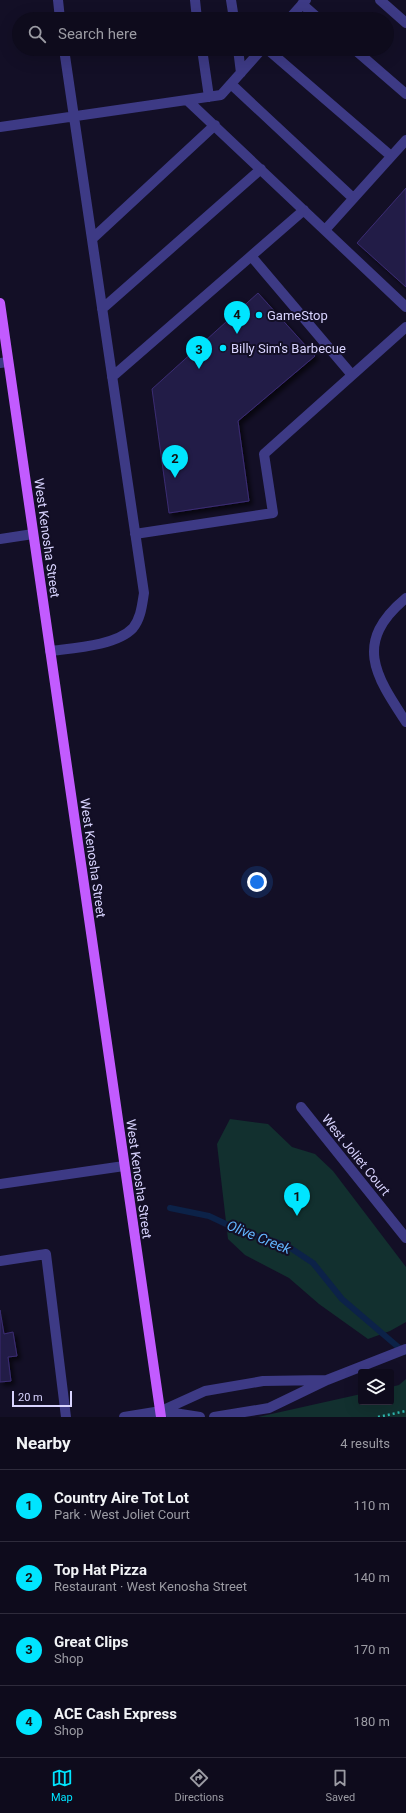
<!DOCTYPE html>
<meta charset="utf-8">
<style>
body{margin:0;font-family:Roboto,sans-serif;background:#1c1929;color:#f1f3f6}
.controls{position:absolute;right:12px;bottom:12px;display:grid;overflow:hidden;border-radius:4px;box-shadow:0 4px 16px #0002}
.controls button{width:36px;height:36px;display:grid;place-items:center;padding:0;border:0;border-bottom:1px solid #2e2b3b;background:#0e0b1c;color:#f1f3f6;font:20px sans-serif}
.scale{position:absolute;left:12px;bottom:10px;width:60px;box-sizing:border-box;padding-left:4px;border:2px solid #d9d4ff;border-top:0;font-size:11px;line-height:14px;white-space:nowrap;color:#d9d4ff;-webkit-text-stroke:3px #130f26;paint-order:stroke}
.you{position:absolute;left:257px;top:882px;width:14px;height:14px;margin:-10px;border:3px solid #fff;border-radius:50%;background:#1a73e8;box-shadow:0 0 0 6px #1a73e833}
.badge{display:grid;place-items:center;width:26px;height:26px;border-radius:50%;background:#00e5ff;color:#111;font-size:13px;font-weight:700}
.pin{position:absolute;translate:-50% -33px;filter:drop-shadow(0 1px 2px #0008)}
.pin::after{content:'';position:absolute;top:21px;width:14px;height:12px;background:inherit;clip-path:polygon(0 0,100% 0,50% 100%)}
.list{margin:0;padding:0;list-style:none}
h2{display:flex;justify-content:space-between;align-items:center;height:52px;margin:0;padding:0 16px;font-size:17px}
h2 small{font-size:13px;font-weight:400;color:#9b9ba3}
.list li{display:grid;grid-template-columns:26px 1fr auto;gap:12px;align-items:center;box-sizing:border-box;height:72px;padding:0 16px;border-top:1px solid #2e2b3b}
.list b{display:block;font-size:15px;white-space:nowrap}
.list p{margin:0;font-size:13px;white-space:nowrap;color:#9b9ba3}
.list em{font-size:13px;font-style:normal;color:#9b9ba3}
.icon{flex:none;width:22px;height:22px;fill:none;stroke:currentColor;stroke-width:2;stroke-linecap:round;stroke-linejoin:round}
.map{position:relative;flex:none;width:406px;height:1417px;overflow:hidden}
.search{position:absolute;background:#0e0b1c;box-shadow:0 4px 16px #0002;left:12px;right:12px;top:12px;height:44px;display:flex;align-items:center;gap:10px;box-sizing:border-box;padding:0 14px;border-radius:22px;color:#9b9ba3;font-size:15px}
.sheet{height:340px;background:#0e0b1c}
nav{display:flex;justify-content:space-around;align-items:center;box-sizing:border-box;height:56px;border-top:1px solid #2e2b3b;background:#0e0b1c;font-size:11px;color:#9b9ba3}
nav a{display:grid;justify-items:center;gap:2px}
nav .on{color:#00e5ff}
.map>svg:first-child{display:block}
</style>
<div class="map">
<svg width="406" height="1417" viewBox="0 0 406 1417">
<defs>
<filter id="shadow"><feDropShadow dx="3.5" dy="3.5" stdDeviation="2" flood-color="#0009"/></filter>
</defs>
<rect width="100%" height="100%" fill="#130f26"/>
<path fill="#12302f" d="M230,1119l38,5 24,23 23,7 18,17 73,96v55l-16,9 -22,8 -49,-35 -30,-26 -44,-23 -17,-16 -11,-95z
M406,1379v38h-148l103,-23v8h30v-15l8,-2z"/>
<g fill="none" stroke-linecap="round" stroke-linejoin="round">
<path stroke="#0c2248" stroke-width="6" d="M170,1208l39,8 34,16 43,13 27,18 29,36 62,53"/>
</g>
<path fill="#241b47" stroke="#3b2d73" filter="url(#shadow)" d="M406,188v99l-49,-44z
M258,293l57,63 -77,65 11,80 -80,12 -17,-124z
M0,1310l4,24 9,-2 4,24 -9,1 3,24 -11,1z"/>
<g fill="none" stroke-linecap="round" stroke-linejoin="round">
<path stroke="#2fb8b0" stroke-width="2.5" stroke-dasharray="2 3" stroke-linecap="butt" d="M378,1417l28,-6"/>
<path stroke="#3d3a85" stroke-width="10" d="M58,0l2,19
M195,0l2,19
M231,0l3,19
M380,0l26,23
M302,4l17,15
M289,19l17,-19
M202,49l7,48
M238,49l3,24
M267,49l124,107
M354,49l52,45
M231,84l122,114
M187,100l219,207
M0,127l221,-32 41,-46
M325,230l81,-90
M92,239l123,-114
M251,256l101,119
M102,309l159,-140
M0,363l8,-1
M112,377l192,-167
M135,534l138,-21 -9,-59 142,-127
M0,539l33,-5
M50,651c23,-3 66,-5 83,-23 8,-10 9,-23 11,-35l-80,-544
M0,1261l46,-7 20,163
M124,1417l37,-6"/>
<path stroke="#3d3a85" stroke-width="10" d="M406,598c-53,44 -31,77 0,124
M301,1107l105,131
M0,1184l124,-18
M327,1380l79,-31
M161,1411l44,-20 58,-10 64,-1 -58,28 -55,9
M161,1411l39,6"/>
<path stroke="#c25bff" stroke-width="10" d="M0,303l161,1114"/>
</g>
<g fill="#00e5ff" stroke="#130f26" stroke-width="1.5">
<circle cx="259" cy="315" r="4"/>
<circle cx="223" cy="348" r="4"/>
</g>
<g text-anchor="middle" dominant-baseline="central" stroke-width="4" stroke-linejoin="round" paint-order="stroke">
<g font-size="13" fill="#d9d4ff" stroke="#130f26" text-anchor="start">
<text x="267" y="315">GameStop</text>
<text x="231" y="348">Billy Sim's Barbecue</text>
</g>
<g font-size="13" fill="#d9d4ff" stroke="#130f26">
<text transform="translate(47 538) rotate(82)">West Kenosha Street</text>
<text transform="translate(93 858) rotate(82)">West Kenosha Street</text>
<text transform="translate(356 1155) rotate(51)">West Joliet Court</text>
<text transform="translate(139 1179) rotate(82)">West Kenosha Street</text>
</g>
<g font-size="14" font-style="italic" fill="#62b6ff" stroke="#130f26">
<text transform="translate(259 1237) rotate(22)">Olive Creek</text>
</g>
</g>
</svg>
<div class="controls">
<button><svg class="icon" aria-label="layers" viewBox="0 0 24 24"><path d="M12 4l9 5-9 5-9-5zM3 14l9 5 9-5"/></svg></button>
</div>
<div class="scale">20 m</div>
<div class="you"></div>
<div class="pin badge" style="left:297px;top:1216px">1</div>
<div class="pin badge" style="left:175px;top:478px">2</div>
<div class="pin badge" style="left:199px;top:369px">3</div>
<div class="pin badge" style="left:237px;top:334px">4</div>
<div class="search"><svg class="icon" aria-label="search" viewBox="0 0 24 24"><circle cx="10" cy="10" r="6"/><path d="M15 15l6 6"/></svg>Search here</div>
</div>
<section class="sheet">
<h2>Nearby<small>4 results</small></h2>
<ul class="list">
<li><span class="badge">1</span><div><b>Country Aire Tot Lot</b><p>Park · West Joliet Court</p></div><em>110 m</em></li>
<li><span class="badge">2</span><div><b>Top Hat Pizza</b><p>Restaurant · West Kenosha Street</p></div><em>140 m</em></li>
<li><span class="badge">3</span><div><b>Great Clips</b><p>Shop</p></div><em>170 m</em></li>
<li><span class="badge">4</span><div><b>ACE Cash Express</b><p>Shop</p></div><em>180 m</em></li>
</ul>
</section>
<nav>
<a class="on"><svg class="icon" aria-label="map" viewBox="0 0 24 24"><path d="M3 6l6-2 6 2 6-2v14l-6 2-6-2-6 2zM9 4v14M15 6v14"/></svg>Map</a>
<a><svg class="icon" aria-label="directions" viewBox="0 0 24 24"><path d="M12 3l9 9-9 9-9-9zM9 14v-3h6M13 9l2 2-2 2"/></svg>Directions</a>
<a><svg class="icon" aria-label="saved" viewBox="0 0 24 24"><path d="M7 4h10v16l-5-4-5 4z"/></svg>Saved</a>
</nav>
